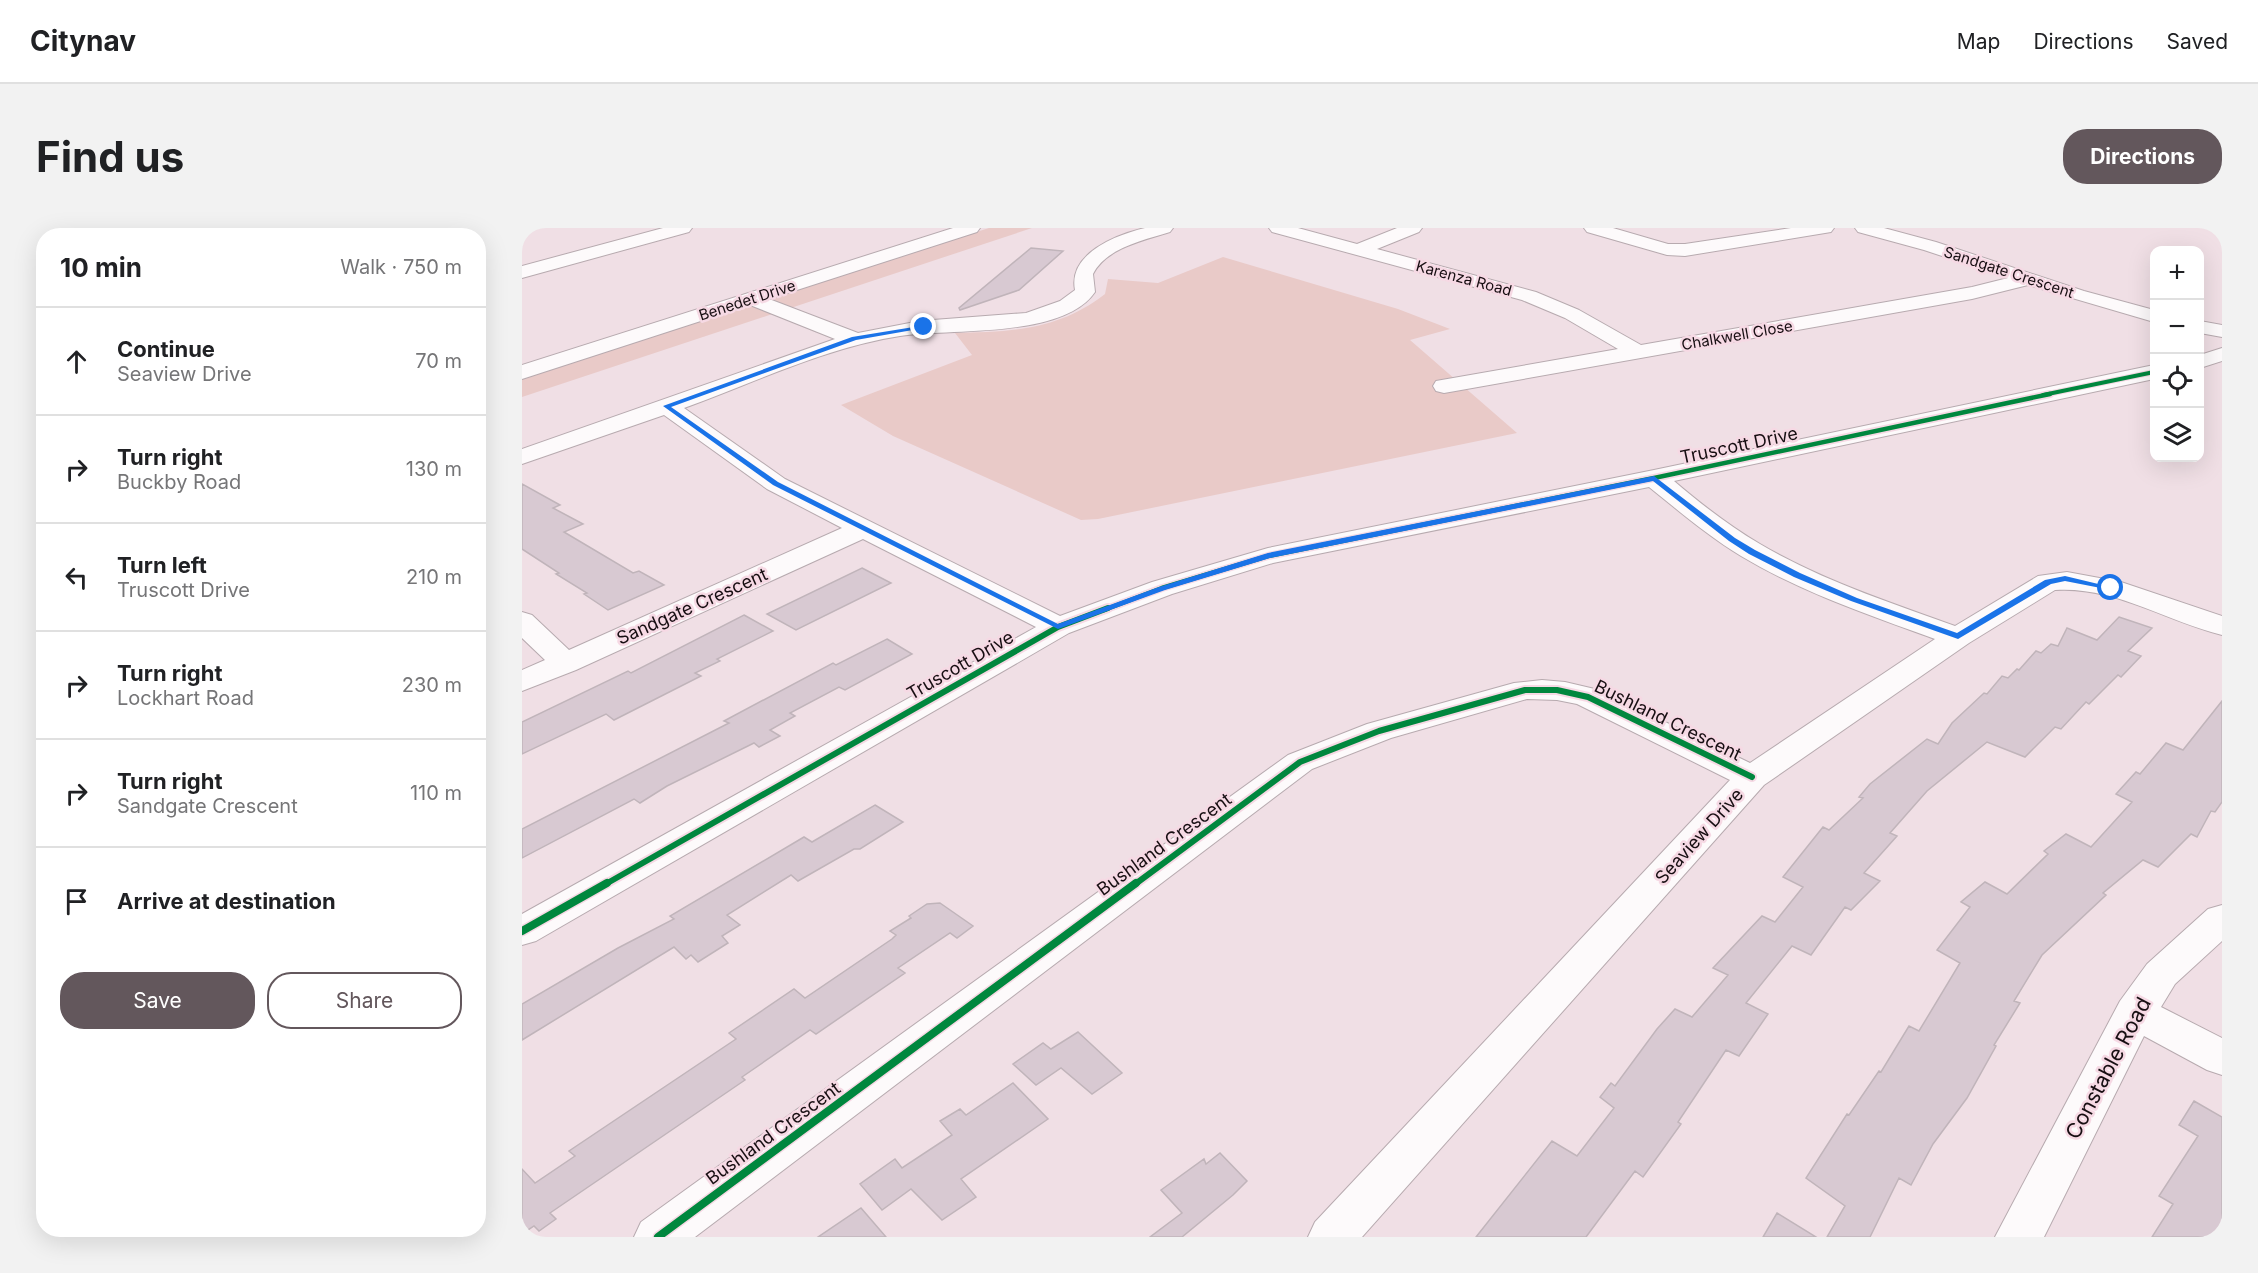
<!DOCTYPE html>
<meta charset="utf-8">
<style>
body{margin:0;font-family:Inter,sans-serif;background:#f2f2f2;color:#202124}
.controls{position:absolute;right:18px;top:18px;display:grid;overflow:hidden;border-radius:12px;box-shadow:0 6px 24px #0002}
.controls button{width:54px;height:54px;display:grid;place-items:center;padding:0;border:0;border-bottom:2px solid #e0e0e0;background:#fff;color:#202124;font:30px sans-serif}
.stop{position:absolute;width:18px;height:18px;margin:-14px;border:4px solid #1a73e8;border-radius:50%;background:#fff}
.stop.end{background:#1a73e8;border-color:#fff;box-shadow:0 2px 6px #0008}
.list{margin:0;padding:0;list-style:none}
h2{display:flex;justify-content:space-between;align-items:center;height:78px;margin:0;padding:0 24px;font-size:26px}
h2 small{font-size:20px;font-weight:400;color:#757577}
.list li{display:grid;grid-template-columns:39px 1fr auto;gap:18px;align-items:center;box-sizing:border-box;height:108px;padding:0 24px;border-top:2px solid #e0e0e0}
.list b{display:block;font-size:22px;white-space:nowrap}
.list p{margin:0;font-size:20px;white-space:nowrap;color:#757577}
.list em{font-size:20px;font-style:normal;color:#757577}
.actions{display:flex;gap:12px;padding:18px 24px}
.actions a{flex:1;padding:14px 0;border:2px solid #63575c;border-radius:24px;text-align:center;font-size:21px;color:#63575c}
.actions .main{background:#63575c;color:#fff}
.icon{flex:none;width:33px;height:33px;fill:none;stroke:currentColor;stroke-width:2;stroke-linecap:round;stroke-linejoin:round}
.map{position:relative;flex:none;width:1700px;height:1009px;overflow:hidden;border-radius:24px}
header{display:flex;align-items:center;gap:36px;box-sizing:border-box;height:84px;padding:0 30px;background:#fff;border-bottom:2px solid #e0e0e0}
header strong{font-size:28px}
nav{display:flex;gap:33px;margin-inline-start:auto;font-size:21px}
.intro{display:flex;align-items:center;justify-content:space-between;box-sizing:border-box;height:144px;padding:0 36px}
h1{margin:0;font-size:42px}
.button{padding:15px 27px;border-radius:24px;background:#63575c;color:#fff;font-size:21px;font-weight:700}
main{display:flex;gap:36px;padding:0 36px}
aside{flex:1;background:#fff;border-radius:24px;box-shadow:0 6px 24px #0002}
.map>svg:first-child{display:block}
</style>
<header>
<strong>Citynav</strong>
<nav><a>Map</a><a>Directions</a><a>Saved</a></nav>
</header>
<div class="intro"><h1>Find us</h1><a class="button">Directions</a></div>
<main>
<aside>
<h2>10 min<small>Walk · 750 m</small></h2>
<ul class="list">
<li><svg class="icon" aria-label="ahead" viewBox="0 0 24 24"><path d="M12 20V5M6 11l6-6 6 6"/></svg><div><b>Continue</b><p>Seaview Drive</p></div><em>70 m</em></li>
<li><svg class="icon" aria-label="right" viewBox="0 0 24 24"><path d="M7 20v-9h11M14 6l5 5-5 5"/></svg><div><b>Turn right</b><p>Buckby Road</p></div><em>130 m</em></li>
<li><svg class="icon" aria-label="left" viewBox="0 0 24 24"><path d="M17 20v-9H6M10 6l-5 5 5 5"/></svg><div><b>Turn left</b><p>Truscott Drive</p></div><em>210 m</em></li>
<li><svg class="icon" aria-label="right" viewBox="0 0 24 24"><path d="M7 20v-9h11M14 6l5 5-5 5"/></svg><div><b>Turn right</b><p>Lockhart Road</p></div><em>230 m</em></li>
<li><svg class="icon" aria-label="right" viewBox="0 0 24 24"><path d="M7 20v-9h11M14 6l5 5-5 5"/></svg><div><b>Turn right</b><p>Sandgate Crescent</p></div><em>110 m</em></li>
<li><svg class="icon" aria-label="arrive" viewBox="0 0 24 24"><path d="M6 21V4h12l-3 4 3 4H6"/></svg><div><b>Arrive at destination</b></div></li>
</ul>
<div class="actions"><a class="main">Save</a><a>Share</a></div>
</aside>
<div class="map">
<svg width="1700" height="1009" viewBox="0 0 1700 1009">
<rect width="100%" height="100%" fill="#f0dfe5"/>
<path fill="#e9cac8" d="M467,0h43l-510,169v-20z
M701,29l175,52 52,20 -40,11 107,93 -419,86 -17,1 -188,-84 -52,-31 131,-50 -17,-22c56,-1 104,-3 150,-39l3,-15 50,4z"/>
<path fill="#d8c9d2" stroke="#c0b4ba" stroke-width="1.5" d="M509,20l32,3 -44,39 -59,20 -1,-2z
M0,256l38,21 -7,3 30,16 -19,8 69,41 6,-2 25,14 -56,25 -24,-16 3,-1 -31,-19 3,-1 -37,-24z
M340,340l29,15 -95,47 -29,-16z
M222,387l29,16 -56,28 3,2 -25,12 6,3 -87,44 -8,-6 -84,40v-32l106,-51 3,2z
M1597,389l33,11 -24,23 13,5 -20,21 -3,-2 -29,29 -3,-2 -25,27 -6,-2 -30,30 -38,-15 -60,49 -37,42 7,3 -33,37 16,8 -29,29 -6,-3 -34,48 -19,-9 -46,57 22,11 -29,42 -13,-6 -48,72 3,2 -38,53 -8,-6 -49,66h-110l76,-96 25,15 37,-48 -14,-11 11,-14 4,3 42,-57 18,-20 17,8 36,-42 -15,-7 49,-52 13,6 28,-35 -20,-10 40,-50 6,3 34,-32 -4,-1 11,-13 57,-45 11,5 14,-21 32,-30 3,1 15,-18 6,2 9,-9 2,1 17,-19 5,2 10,-9 7,2 9,-18 30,12z
M365,411l25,15 -67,36 -6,-3 -49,26 5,3 -25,14 10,6 -21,11 -5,-4 -87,43 -27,17 -6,-4 -112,59v-29l207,-106 -5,-2 109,-58 3,2z
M1700,473v101l-7,10 -4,-1 -14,26 -6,-3 -33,33 -15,-7 -40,33 3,2 -64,60 -28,46 6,2 -26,42 2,1 -29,52 -34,46 -22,41 -12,-7 -29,59h-43l18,-31 -39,-28 41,-64 2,1 30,-44 2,1 28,-46 10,5 41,-68 -23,-13 33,-43 -9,-5 24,-20 22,12 41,-40 -4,-3 22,-17 25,13 41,-45 -16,-8 20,-22 4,2 26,-31 17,7z
M353,577l28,17 -43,27h-6l-56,32 -7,-6 -64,40 13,10 -18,11 6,7 -30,19 -7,-7 -5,4 -12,-12 -152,93v-36l96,-56 56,-29 -4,-3 134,-79 8,5z
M418,675l33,23 -16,12 -7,-5 -52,35 7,5 -89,61 -6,-4 -68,47 3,3 -195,133 6,6 -17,12 -5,-5 -12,8v-65l13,14 40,-27 -6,-5 167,-112 -7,-6 65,-44 11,9 87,-59 4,-4 -6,-4 21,-13 -2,-2 18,-12z
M556,804l44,41 -30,21 -31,-26 -25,17 -23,-21 30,-21 8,6z
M491,855l35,36 -87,60 15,18 -34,23 -31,-31 -29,21 -22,-26 35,-25 7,9 50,-33 -12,-14 20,-12 6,6z
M1672,873l28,16v120h-70l21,-33 -14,-8 39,-60 -19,-11z
M698,925l27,28 -14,14 -51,42h-32l32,-24 -21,-23 43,-31 2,5z
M339,980l25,29h-68z
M1255,985l39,24h-53z"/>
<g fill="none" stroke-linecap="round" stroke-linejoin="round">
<defs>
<path id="minor" d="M141,0h29l-3,4 -167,46v-12z
M431,0h27l-3,4 -208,67 89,34 62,-12 106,-8 34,-12 15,-11c-7,-36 40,-55 70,-62 8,0 19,0 28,0l-3,4c-26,8 -64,16 -77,42l2,18c-32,47 -144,36 -195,44 -73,11 -147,47 -216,72l101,71 275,137 92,-34 116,-34 386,-78 500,-105v14l-480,102c27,23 55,45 86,63 61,36 129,58 195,82l83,-50 29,-4 54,10 101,34v19c-56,-14 -108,-49 -167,-45l-86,53 -205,142 -402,452h-54l7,-15 415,-442 -153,-76 -20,-4 -30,-1 -136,39 -79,31 -617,468h-61l7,-15 647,-467 79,-31 147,-41 28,-3 23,2 34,8 151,73 185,-124c-66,-24 -134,-47 -194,-83 -33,-20 -62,-45 -92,-69l-376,76 -101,31 -103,39 -533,308 -14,4v-31l514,-287 -173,-88 -287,131 -54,21v-21l23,-10 -23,-22v-26l10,3 37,35 273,-122 -75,-39 -103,-74 -142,49v-15l313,-110 -85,-34 -228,74v-14z
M747,0h29l59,16 40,-16h25l-3,4 -42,17 159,43 43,18 62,35 331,-58 36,-9 -84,-28 -66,-18 -3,-4h29l52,14 148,49 70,19v12l-126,-37 -56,14 -528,94 -8,-2 -3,-5 3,-5 182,-32 -53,-31 -43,-18 -250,-68z
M1062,0h29l55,16h17l106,-16h43l-3,4 -6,1 -140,23 -18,-1 -80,-23z
M1678,93l22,4v12l-22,-4z
M1700,120v13l-22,7v-13z
M1700,677v36l-47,43 -14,23 61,31v37l-15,-5 -63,-34 -100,201h-49l125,-236 27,-37 61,-55z"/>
</defs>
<use href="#minor" stroke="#b7aaaf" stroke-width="2"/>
<use href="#minor" fill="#fdfafb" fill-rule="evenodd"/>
<defs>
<path id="cycleway-far3" d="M1521,167l111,-23"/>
<path id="cycleway-far2" d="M582,382l58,-22 106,-32 386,-78 396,-84"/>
<path id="cycleway-far1" d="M82,657l454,-258 50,-19
M612,657l166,-123 79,-31 146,-41h32l31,7 164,80"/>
<path id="cycleway" d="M0,703l85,-48
M136,1009l478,-354"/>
</defs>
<use href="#cycleway-far3" stroke="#f6d9e4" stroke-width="6"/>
<use href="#cycleway-far2" stroke="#f6d9e4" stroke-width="8"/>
<use href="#cycleway-far1" stroke="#f6d9e4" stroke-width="10"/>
<use href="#cycleway" stroke="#f6d9e4" stroke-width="11"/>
<use href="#cycleway-far3" stroke="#00873e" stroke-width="4"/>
<use href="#cycleway-far2" stroke="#00873e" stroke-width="4.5"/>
<use href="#cycleway-far1" stroke="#00873e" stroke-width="6"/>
<use href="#cycleway" stroke="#00873e" stroke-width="8"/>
</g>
<path fill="#1a73e8" d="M404,97l-2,3 -68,12 -185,67 107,75 280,142 101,-37 109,-34 386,-77 81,62 20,12 45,23 57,25 100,35 88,-53 20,-4 50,12 -4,2 -46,-9 -14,3 -93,55 -107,-38 -57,-24 -45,-23 -20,-13 -76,-60 -383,77 -105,32 -107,39 -285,-144 -110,-79 189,-69z"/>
<g text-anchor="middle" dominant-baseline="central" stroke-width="5" stroke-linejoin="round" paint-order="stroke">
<g font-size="15" fill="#170e12" stroke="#f6d9e4">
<text transform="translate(1487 44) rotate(18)">Sandgate Crescent</text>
<text transform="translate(942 50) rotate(15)">Karenza Road</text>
<text transform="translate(225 72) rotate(-18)">Benedet Drive</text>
<text transform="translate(1215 107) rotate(-10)">Chalkwell Close</text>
</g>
<g font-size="18" fill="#170e12" stroke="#f6d9e4">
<text transform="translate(1217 217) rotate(-12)">Truscott Drive</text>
<text transform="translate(170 378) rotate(-24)">Sandgate Crescent</text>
<text transform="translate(438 437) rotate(-30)">Truscott Drive</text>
<text transform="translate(1146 492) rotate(26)">Bushland Crescent</text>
<text transform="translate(1177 608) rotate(-48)">Seaview Drive</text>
<text transform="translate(642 616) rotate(-36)">Bushland Crescent</text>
<text transform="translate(251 905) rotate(-36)">Bushland Crescent</text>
</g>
<g font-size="21" fill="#170e12" stroke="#f6d9e4">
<text transform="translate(1586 840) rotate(-62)">Constable Road</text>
</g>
</g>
</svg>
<div class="controls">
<button>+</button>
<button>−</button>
<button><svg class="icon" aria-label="locate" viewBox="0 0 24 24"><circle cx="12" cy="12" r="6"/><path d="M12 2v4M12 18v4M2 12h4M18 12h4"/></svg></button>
<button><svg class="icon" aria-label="layers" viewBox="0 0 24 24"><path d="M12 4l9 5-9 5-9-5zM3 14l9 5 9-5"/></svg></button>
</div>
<div class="stop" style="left:1589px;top:360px"></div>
<div class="stop end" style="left:402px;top:99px"></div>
</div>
</main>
